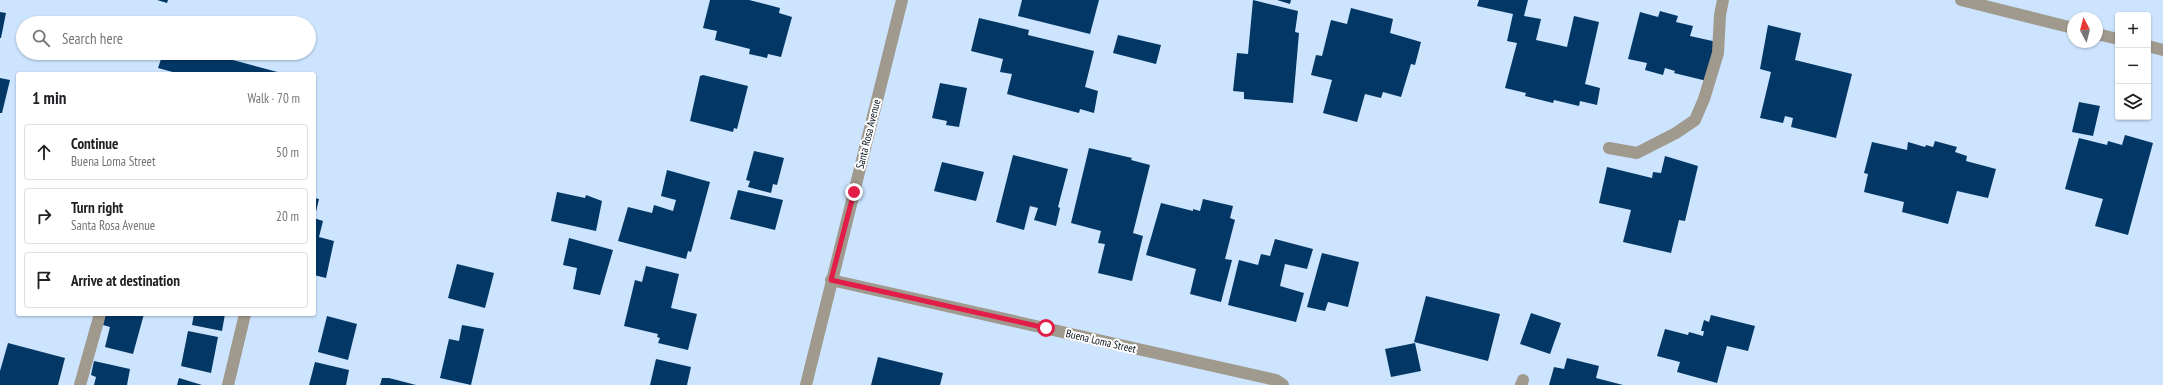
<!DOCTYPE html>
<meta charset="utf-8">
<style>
body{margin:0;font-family:"PT Sans Narrow",sans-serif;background:#f6f6f6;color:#202124}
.controls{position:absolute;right:12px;top:12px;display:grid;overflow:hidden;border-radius:4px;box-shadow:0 1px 3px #0004}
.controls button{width:36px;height:36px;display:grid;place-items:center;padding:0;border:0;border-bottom:1px solid #e0e0e0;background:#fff;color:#202124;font:20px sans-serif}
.compass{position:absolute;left:2067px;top:12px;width:36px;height:36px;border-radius:50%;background:#fff;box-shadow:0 1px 3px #0004;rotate:353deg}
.stop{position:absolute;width:12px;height:12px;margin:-9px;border:3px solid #e11d48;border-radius:50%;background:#fff}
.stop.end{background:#e11d48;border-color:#fff;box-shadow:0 1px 4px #0008}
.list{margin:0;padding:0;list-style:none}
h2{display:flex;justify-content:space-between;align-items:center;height:52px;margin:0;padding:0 16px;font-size:17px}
h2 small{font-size:13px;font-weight:400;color:#757577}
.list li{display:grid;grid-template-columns:26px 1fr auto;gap:12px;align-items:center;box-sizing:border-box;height:56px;margin:0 8px 8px;padding:0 8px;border:1px solid #e0e0e0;border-radius:4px}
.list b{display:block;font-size:15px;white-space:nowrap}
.list p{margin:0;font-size:13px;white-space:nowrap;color:#757577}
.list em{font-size:13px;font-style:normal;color:#757577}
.icon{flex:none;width:22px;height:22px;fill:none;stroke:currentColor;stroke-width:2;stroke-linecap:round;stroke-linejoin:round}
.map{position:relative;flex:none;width:2163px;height:385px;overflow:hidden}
.search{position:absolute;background:#fff;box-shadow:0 1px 3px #0004;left:16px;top:16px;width:300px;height:44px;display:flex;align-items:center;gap:10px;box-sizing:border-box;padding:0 14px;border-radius:22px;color:#757577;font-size:15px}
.panel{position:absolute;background:#fff;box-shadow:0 1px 3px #0004;left:16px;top:72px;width:300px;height:244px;border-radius:4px}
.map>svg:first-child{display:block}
</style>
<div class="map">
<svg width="2163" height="385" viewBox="0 0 2163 385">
<rect width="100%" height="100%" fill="#cce4fe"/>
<path fill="#033866" d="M157,0h11l-1,3z
M710,0h39l31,8 -1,5 13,4 -11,40 -13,-3 -1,4 -18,-4 1,-5 -35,-9 2,-9 -14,-3z
M1022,0h77l-9,34 -72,-18z
M1253,0l45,11 -3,21 4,1 -6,70 -49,-4v-7l-11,-1 4,-38 11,1z
M1277,0h14l-1,4z
M1479,0h49l-4,16 17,3 -5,21 31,7 7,-31 25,6 -14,62 15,4 -3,17 -17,-4 -1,5 -25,-6 -1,3 -28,-7 1,-3 -21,-5 12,-45 -10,-2 6,-27 -36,-8z
M1351,8l42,11 -3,14 31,9 -6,23 -4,-1 -10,33 -18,-5 -2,6 -16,-4 -8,28 -34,-9 9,-33 -21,-5 5,-20 6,1 9,-36 16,4z
M1660,11l18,5 -2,6 17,4 -3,10 27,6 -10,39 -33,-8 1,-2 -10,-3 -2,7 -18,-5 2,-7 -19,-4 12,-47 18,5z
M0,12l6,1 -5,25h-1z
M979,18l50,12 -1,5 66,16 -9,36 13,4 -4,22 -14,-4 -1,4 -72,-19 5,-20 -12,-2 3,-13 -32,-8z
M1768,25l33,8 -6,27 57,14 -16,64 -45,-11 2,-9 -8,-2 -2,7 -23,-5 11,-46 -11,-3z
M1118,35l43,10 -5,19 -43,-11z
M163,53h44l78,21h-105l-22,-6z
M703,75l45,11 -11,43 -3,-1 -1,4 -43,-11 10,-45z
M0,78l10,2 -8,33h-2z
M940,83l27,5 -8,39 -13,-2 1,-4 -15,-3z
M2079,102l21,4 -7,30 -21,-4z
M2125,135l28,8 -25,92 -33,-9 8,-27 -38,-10 14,-51 28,7 1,-4 14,4z
M1935,141l22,6 -2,5 12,4 -1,5 30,8 -8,29 -31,-7 -9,33 -46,-12 2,-10 -40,-10 4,-18 -4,-1 8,-31 35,8 1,-8 17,5 1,-2 7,2z
M1089,148l43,10 -1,2 19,5 -17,68 10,3 -11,45 -34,-8 7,-29 -7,-1 3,-12 -30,-8z
M754,151l30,7 -7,27 -4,-1 -2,9 -23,-6 2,-6 -4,-1z
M1013,155l55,14 -10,38 2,1 -4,18 -22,-6 4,-12 -8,-2 -6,24 -28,-8z
M1665,156l33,10 -13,55 -6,-1 -8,33 -48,-11 8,-32 -32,-7 8,-36 45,11 1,-6 8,1z
M942,162l42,10 -8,29 -42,-10z
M667,170l43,12 -19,70 -3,-1 -2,8 -68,-18 10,-34 24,6 2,-8 19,6 3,-11 -15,-4z
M738,190l45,10 -8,30 -45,-11z
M557,192l28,6 1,-3 16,6 -6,30 -45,-10z
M314,198l5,1 -4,17h-1z
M1203,199l30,7 -3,12 5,2 -10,39 7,1 -11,42 -31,-8 6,-25 -50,-14 15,-52 32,8v-2l7,2z
M314,218l9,3 -4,16 15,4 -8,37 -12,-3z
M569,238l44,12 -13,45 -27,-6 4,-21 -14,-3z
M1275,239l38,10 -6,20 -22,-5 -5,22 24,7 -8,29 -68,-17 11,-45 19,5 3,-11 9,2z
M1322,253l37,9 -11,45 -20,-5 -3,9 -18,-4z
M457,264l37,9 -9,35 -37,-10z
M646,266l33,8 -8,34 26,6 -9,36 -30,-7 2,-5 -3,-1 1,-3 -34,-8 11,-46 7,2z
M1426,296l74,18 -12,47 -74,-19z
M1531,313l30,10 -11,31 -30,-10z
M105,314h39l-11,40 -28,-7 5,-20 -7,-2z
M194,314h31l-3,17 -30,-6z
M1711,315l44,11 -7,25 -21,-5 -10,37 -40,-11 3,-10 -23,-6 8,-27 23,6 1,-3 14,4 1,-5h-3l3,-11 5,2z
M327,316l30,8 -9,36 -30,-8z
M462,325l22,4 -13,56 -31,-7 9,-39 10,2z
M188,331l30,6 -7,36 -30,-7z
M8,343l57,15 -7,27h-58v-14z
M1415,343l6,28 -30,6 -6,-28z
M878,357l65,16 -3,12h-69z
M1567,358l32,8 -3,12 27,7h-74l5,-18 10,2z
M656,359l35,8 -4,18h-37z
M94,361l36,8 -3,16h-33l2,-8 -5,-2z
M315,362l34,8 -3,15h-37z
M179,378l23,7h-25z
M382,378h7l27,7h-36z"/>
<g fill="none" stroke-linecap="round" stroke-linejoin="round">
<path stroke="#a0998d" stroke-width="12" d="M1961,0l112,28
M2097,34l21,5
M2148,46l15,4
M1609,148l28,5 39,-20 19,-13 9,-21 14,-46 2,-38 3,-15
M831,280l445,100 7,5
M80,385l20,-71
M228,385l17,-71
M806,385l96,-385
M1521,385l2,-5"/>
</g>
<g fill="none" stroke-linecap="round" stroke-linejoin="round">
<path stroke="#e11d48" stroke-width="5" d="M854,192l-23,88 215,48"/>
</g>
<g text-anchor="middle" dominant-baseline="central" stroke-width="4" stroke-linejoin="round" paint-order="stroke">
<g font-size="11" fill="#0a121b" stroke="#fff">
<text transform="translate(868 134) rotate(-76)">Santa Rosa Avenue</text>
<text transform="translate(1101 341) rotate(13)">Buena Loma Street</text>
</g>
</g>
</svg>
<div class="controls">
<button>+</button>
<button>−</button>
<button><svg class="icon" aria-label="layers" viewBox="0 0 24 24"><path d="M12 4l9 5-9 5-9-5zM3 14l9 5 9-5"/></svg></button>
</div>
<svg class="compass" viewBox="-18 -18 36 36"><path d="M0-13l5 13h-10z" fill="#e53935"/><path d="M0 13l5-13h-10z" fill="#757577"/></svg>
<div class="stop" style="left:1046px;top:328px"></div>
<div class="stop end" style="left:854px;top:192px"></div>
<div class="search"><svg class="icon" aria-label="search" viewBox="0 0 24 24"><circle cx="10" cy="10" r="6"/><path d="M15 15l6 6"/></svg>Search here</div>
<section class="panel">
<h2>1 min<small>Walk · 70 m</small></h2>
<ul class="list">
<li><svg class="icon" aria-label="ahead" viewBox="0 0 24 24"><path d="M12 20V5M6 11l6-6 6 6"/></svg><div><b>Continue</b><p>Buena Loma Street</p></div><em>50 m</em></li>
<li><svg class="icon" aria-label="right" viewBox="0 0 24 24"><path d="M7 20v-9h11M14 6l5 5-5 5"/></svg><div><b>Turn right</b><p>Santa Rosa Avenue</p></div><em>20 m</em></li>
<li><svg class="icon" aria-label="arrive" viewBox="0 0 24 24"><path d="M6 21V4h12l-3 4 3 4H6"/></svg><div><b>Arrive at destination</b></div></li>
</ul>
</section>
</div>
